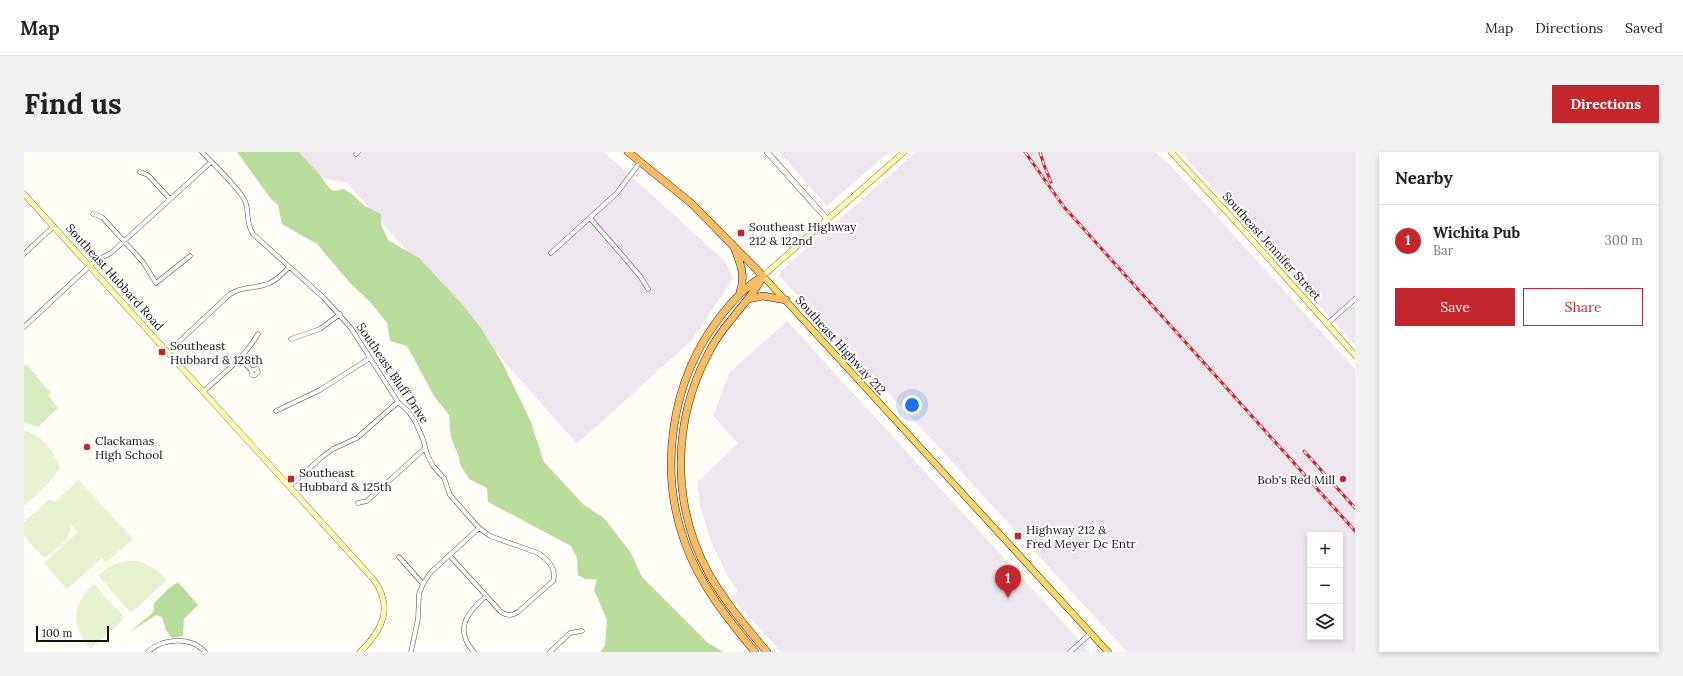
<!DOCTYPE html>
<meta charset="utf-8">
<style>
body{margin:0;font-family:Lora,serif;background:#f2f2f2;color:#202124}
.controls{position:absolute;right:12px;bottom:12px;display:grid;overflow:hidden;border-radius:0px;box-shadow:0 2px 6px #0003}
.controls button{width:36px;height:36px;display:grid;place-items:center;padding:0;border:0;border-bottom:1px solid #e0e0e0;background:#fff;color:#202124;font:20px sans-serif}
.scale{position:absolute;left:12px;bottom:10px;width:73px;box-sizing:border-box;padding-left:4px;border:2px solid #111;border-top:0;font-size:11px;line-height:14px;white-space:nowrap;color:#111;-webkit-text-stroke:3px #fff;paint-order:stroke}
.you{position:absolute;left:888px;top:253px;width:14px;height:14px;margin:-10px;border:3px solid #fff;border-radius:50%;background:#1a73e8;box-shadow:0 0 0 6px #1a73e833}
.badge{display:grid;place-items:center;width:26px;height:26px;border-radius:50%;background:#c4262e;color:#fff;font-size:13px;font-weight:700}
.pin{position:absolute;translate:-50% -33px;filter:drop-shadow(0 1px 2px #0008)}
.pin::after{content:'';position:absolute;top:21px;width:14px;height:12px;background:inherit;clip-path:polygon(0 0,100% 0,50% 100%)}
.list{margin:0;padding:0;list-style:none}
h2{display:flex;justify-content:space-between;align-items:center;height:52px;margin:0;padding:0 16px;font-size:17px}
h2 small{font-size:13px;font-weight:400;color:#757577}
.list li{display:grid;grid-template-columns:26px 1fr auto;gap:12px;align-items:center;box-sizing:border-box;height:72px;padding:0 16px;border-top:1px solid #e0e0e0}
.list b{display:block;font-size:15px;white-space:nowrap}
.list p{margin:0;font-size:13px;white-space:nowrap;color:#757577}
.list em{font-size:13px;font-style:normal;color:#757577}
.actions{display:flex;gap:8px;padding:12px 16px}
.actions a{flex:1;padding:9px 0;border:1px solid #c4262e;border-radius:0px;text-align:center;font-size:14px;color:#c4262e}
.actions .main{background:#c4262e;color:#fff}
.icon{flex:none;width:22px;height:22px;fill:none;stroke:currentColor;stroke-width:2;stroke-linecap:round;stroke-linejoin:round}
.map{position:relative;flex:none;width:1331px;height:500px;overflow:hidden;border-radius:0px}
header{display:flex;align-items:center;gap:24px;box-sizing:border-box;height:56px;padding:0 20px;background:#fff;border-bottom:1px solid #e0e0e0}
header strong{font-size:19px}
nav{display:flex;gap:22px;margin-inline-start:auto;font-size:14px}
.intro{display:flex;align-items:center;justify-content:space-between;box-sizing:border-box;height:96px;padding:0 24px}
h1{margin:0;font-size:28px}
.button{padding:10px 18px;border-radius:0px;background:#c4262e;color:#fff;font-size:14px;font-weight:700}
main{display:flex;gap:24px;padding:0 24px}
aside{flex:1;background:#fff;border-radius:0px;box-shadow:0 2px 6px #0003}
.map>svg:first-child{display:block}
</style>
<header>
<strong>Map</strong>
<nav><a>Map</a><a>Directions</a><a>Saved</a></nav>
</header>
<div class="intro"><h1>Find us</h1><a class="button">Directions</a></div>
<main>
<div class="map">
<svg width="1331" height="500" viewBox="0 0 1331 500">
<rect width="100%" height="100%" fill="#fffdf5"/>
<path fill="#eee6ef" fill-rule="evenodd" d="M275,0h305l122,110 7,17 -42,62 -114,103 -230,-261 -24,-5z
M755,0h110l-62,54z
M892,0h239l16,14 184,203v283h-228l-310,-337 -38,-39 2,-5 50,-45 3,-2zM1286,383h30v102h-30z
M1156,0h175v193l-170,-188z
M763,169l303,331h-309l-50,-55 7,-6 -10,-14 -17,-35 -11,-36 -3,-24 41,-39 -25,-27 16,-43z"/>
<path fill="#d5ebbd" d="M2,212l25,29 -3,2 10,13 -20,19 -14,-5v-56z"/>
<path fill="#b9dc9c" d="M213,0h62l21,23 10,14 5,2 9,-2 10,7 11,10 16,8v11l7,15 31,18 44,47 18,23 22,36 27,56 14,42 40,43 20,13 27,35 11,24 66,66 15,9h-123l5,-7 2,-25 -13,-30 3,-11h-12l-7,-4 -1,-17 -6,-12 -83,-44 -1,-14 -18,-9 -8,-13 -3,-11 -7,-18 -2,-22 -15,-19 -27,-50 -17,-5 -3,-18 -16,-20 -21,-20 -33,-39 -35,-20 -4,-19 -7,-6z
M154,430l20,23 -14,14 -1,17 -11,2 -6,-8 -4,-13 -6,-2 -26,17 21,-18 3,-4v-7l13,-13z"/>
<path fill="#e6f2cf" d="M0,278c19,7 30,19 36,38l-15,19 -21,19z
M55,328l54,59 -27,24 -4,-5 -35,31 -23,-26 34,-31 -8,-8c2,17 -13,25 -26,34l-20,-22v-14l25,-23 6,3z
M100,409c18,-2 31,6 43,19l-34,31h-4l-31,-36 12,-9z
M70,432l29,32v4l-32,29c-21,-22 -19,-46 3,-65z"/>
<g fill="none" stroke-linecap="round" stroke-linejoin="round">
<defs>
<path id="minor" d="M178,0c10,11 38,37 43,49 5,12 0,21 8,33l71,64 27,30 47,74 11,10 6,9 8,18 4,15 6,12 11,12 6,17 29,33 11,8 48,17c9,6 19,16 15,28l-35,31c-7,4 -10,4 -17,0l-52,-57
M332,2l2,-2
M116,20l8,3 22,24
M69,62l9,3 41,45 13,21 34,-27
M566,66l50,58 8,13
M527,101l66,-60 24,-32
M0,102l30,-28
M1303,172l28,-25
M0,175l71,-66 16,-8 100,-91
M267,187l29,-10 20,-15
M144,200l62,-58c13,-8 20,-5 34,-9 10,-2 18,-10 25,-18
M217,207l10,11 1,5h3l3,-3 -1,-3 -6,1
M180,239c20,-18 40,-33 54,-57
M252,259l44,-21 50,-32
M266,334l32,-29 11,-8 24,-11 41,-36
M334,351l9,-2 58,-53
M375,405l24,27
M124,500c14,-14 43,-16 57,0
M387,500l7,-33 1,-25 4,-10 7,-11 49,-45
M450,500c-21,-23 -6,-40 12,-56
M526,500l20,-19 12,-2
M1046,500l21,-19"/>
<path id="tertiary" d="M743,0l60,67"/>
<path id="secondary" d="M1147,0l65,70 119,133
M0,42l350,386c20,28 8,51 -14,72
M739,124l141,-124"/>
<path id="primary" d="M739,124l345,376"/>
<path id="trunk" d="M604,0l63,51 72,73
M710,95c6,16 12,28 6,45
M739,124c-8,17 -21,29 -32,44 -9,10 -16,21 -22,32 -37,69 -38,153 0,222 16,28 37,53 58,78
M724,147l15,-3 23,4
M731,500c-28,-34 -55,-67 -70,-109 -27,-74 -14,-163 35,-226 12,-16 25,-30 43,-41"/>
</defs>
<use href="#minor" stroke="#444" stroke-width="5"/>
<use href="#tertiary" stroke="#444" stroke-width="6"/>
<use href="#secondary" stroke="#333" stroke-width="6"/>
<use href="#primary" stroke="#222" stroke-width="7"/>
<use href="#trunk" stroke="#222" stroke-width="8"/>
<use href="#minor" stroke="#fff" stroke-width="4"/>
<use href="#tertiary" stroke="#fff" stroke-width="5"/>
<use href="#secondary" stroke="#fff6b0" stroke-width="5.5"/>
<use href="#primary" stroke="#f9d66b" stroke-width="6"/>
<use href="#trunk" stroke="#f7bc64" stroke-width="7"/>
<defs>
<path id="rail" d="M1001,0l39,55 291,324
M1016,0l4,13 7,17
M1280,299l51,57"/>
</defs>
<use href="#rail" stroke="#c4262e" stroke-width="3"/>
<use href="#rail" stroke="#fff" stroke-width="1.5" stroke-dasharray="4.5" stroke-linecap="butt"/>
</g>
<g fill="#c4262e" stroke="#fff" stroke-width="1.5">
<rect x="713" y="77" width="8" height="8" rx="2"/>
<rect x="134" y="196" width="8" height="8" rx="2"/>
<circle cx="63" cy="295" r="4"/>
<rect x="263" y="323" width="8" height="8" rx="2"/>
<circle cx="1319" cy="327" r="4"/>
<rect x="990" y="380" width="8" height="8" rx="2"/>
</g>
<g text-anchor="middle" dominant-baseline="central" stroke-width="4" stroke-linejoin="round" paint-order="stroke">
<g font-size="12" fill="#111" stroke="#fff" text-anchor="start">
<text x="725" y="74">Southeast Highway<tspan x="725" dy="14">212 &amp; 122nd</tspan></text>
<text x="146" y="193">Southeast<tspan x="146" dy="14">Hubbard &amp; 128th</tspan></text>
<text x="71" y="288">Clackamas<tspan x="71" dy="14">High School</tspan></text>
<text x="275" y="320">Southeast<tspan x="275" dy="14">Hubbard &amp; 125th</tspan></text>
<text x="1311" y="327" text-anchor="end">Bob's Red Mill</text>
<text x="1002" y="377">Highway 212 &amp;<tspan x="1002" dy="14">Fred Meyer Dc Entr</tspan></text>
</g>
<g font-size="12" fill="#111" stroke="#fff">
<text transform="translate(1248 94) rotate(48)">Southeast Jennifer Street</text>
<text transform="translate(91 125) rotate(48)">Southeast Hubbard Road</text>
<text transform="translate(817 193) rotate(48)">Southeast Highway 212</text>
<text transform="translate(369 221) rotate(56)">Southeast Bluff Drive</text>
</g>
</g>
</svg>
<div class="controls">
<button>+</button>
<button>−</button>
<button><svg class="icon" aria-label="layers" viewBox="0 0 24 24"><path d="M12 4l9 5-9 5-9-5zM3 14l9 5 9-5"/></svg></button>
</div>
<div class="scale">100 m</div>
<div class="you"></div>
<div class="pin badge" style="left:984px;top:446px">1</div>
</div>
<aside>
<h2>Nearby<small></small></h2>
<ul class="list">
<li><span class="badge">1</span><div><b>Wichita Pub</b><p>Bar</p></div><em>300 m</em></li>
</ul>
<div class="actions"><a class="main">Save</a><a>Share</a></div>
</aside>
</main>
